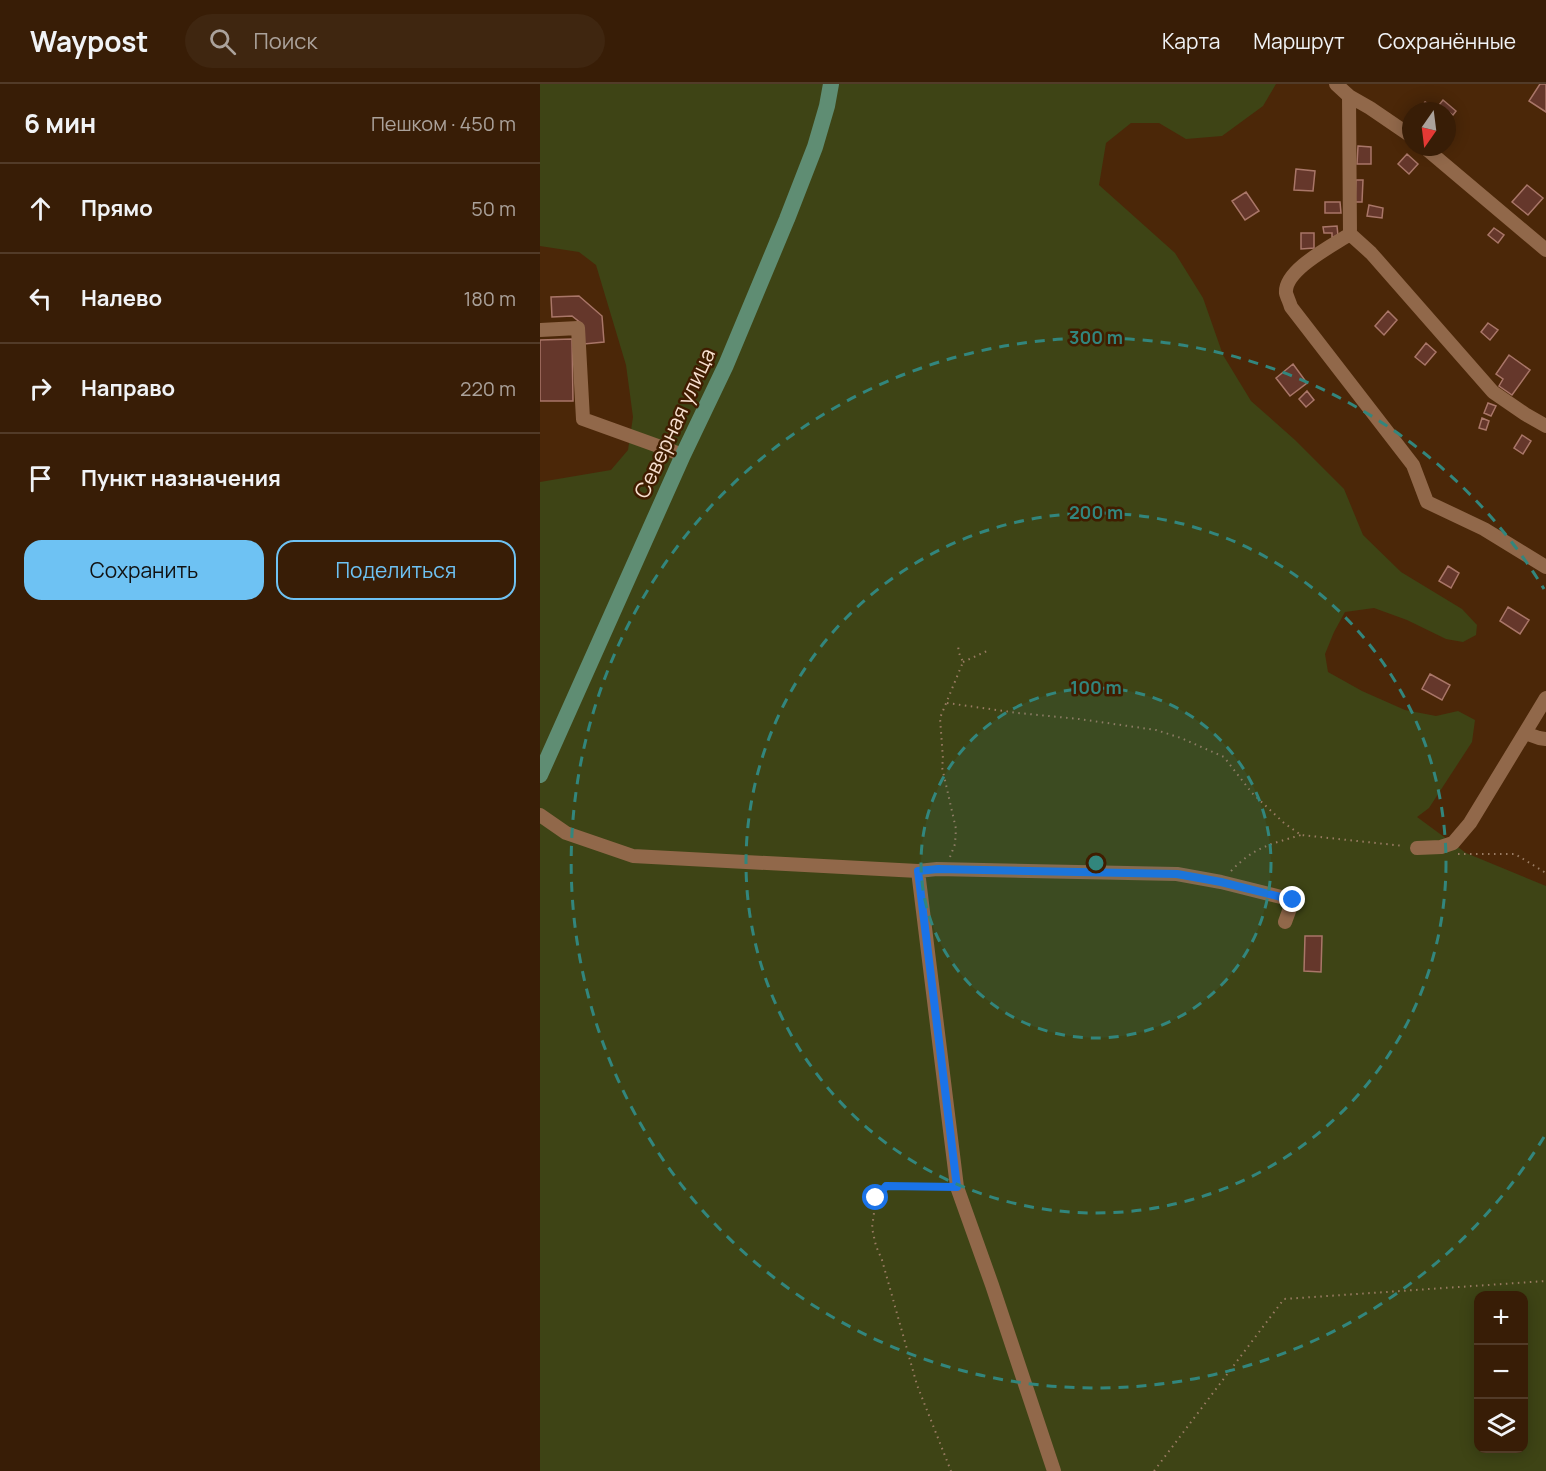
<!DOCTYPE html>
<html lang="ru">
<meta charset="utf-8">
<style>
body{margin:0;font-family:Manrope,sans-serif;background:#3f2610;color:#f1f3f6}
.controls{position:absolute;right:18px;bottom:18px;display:grid;overflow:hidden;border-radius:12px;box-shadow:0 3px 15px #0003}
.controls button{width:54px;height:54px;display:grid;place-items:center;padding:0;border:0;border-bottom:2px solid #523b28;background:#381d06;color:#f1f3f6;font:30px sans-serif}
.compass{position:absolute;left:862px;top:18px;width:54px;height:54px;border-radius:50%;background:#381d06;box-shadow:0 3px 15px #0003;rotate:194deg}
.stop{position:absolute;width:18px;height:18px;margin:-14px;border:4px solid #1a73e8;border-radius:50%;background:#fff}
.stop.end{background:#1a73e8;border-color:#fff;box-shadow:0 2px 6px #0008}
.list{margin:0;padding:0;list-style:none}
h2{display:flex;justify-content:space-between;align-items:center;height:78px;margin:0;padding:0 24px;font-size:26px}
h2 small{font-size:20px;font-weight:400;color:#aba29b}
.list li{display:grid;grid-template-columns:39px 1fr auto;gap:18px;align-items:center;box-sizing:border-box;height:90px;padding:0 24px;border-top:2px solid #523b28}
.list b{display:block;font-size:22px;white-space:nowrap}
.list em{font-size:20px;font-style:normal;color:#aba29b}
.actions{display:flex;gap:12px;padding:18px 24px}
.actions a{flex:1;padding:14px 0;border:2px solid #6ec2f3;border-radius:18px;text-align:center;font-size:21px;color:#6ec2f3}
.actions .main{background:#6ec2f3;color:#111}
.icon{flex:none;width:33px;height:33px;fill:none;stroke:currentColor;stroke-width:2;stroke-linecap:round;stroke-linejoin:round}
.map{position:relative;flex:none;width:1006px;height:1387px;overflow:hidden}
header{display:flex;align-items:center;gap:36px;box-sizing:border-box;height:84px;padding:0 30px;background:#381d06;border-bottom:2px solid #523b28}
header strong{font-size:28px}
nav{display:flex;gap:33px;margin-inline-start:auto;font-size:21px}
.search{width:420px;height:54px;background:#3f2610;display:flex;align-items:center;gap:15px;box-sizing:border-box;padding:0 21px;border-radius:33px;color:#aba29b;font-size:22px}
main{display:flex}
aside{flex:1;background:#381d06}
.map>svg:first-child{display:block}
</style>
<header>
<strong>Waypost</strong>
<div class="search"><svg class="icon" aria-label="search" viewBox="0 0 24 24"><circle cx="10" cy="10" r="6"/><path d="M15 15l6 6"/></svg>Поиск</div>
<nav><a>Карта</a><a>Маршрут</a><a>Сохранённые</a></nav>
</header>
<main>
<aside>
<h2>6 мин<small>Пешком · 450 m</small></h2>
<ul class="list">
<li><svg class="icon" aria-label="ahead" viewBox="0 0 24 24"><path d="M12 20V5M6 11l6-6 6 6"/></svg><div><b>Прямо</b></div><em>50 m</em></li>
<li><svg class="icon" aria-label="left" viewBox="0 0 24 24"><path d="M17 20v-9H6M10 6l-5 5 5 5"/></svg><div><b>Налево</b></div><em>180 m</em></li>
<li><svg class="icon" aria-label="right" viewBox="0 0 24 24"><path d="M7 20v-9h11M14 6l5 5-5 5"/></svg><div><b>Направо</b></div><em>220 m</em></li>
<li><svg class="icon" aria-label="arrive" viewBox="0 0 24 24"><path d="M6 21V4h12l-3 4 3 4H6"/></svg><div><b>Пункт назначения</b></div></li>
</ul>
<div class="actions"><a class="main">Сохранить</a><a>Поделиться</a></div>
</aside>
<div class="map">
<svg width="1006" height="1387" viewBox="0 0 1006 1387">
<rect width="100%" height="100%" fill="#4b2708"/>
<path fill="#3e4415" fill-rule="evenodd" d="M0,0h736l-13,22 -41,30 -36,3 -27,-16h-28l-25,20 -7,42 76,68 28,45 20,57 28,46 44,39 49,49 19,46 38,37 61,37 15,16 -1,10 -13,7 -17,-3 -39,-19 -33,-12 -29,4 -11,20 -9,22 3,18 34,19 43,19 31,6 22,-5 17,9 -3,22 -43,66 -12,9 49,36 80,33v585h-1006v-989l71,-12 17,-20 5,-33 -7,-52 -30,-100 -17,-13 -39,-6zM939,1212h45v152h-45z"/>
<path fill="#65372b" stroke="#a97668" stroke-width="1.5" d="M1000,0h6v28l-17,-11z
M903,16l13,11 -3,4 -14,-10z
M885,18l10,6 -2,3h-13z
M818,62l13,1v17h-14z
M867,70l11,10 -9,10 -11,-10z
M756,85l19,2 -2,20 -19,-1z
M816,96h7l-1,22h-7z
M987,101l16,13 -15,17 -16,-13z
M706,108l13,19 -14,9 -13,-19z
M785,118h15l1,11h-16z
M829,121l14,3 -1,10 -15,-2z
M797,142l1,10 -6,1v-4h-8l-1,-6z
M954,144l10,7 -6,8 -10,-8z
M761,149h13v15l-13,1z
M39,212l23,20 2,26 -20,2 -2,-20 -10,-8 -20,1 -1,-20z
M848,227l9,9 -13,15 -9,-9z
M948,239l10,7 -8,10 -9,-8z
M32,255l1,62h-33v-61z
M886,259l10,9 -11,13 -10,-8z
M969,271l21,15 -18,25 -13,-9 4,-7 -7,-5z
M753,280l14,19 -17,13 -14,-18z
M767,307l7,9 -8,7 -7,-8z
M948,319l8,3 -5,10 -7,-3z
M942,334l7,3 -3,9 -7,-2z
M982,351l9,6 -8,13 -9,-6z
M908,482l11,7 -8,15 -12,-7z
M968,523l21,13 -9,14 -20,-13z
M890,590l20,11 -8,15 -20,-11z
M765,852h17l-1,36 -17,-1z"/>
<g fill="none" stroke-linecap="round" stroke-linejoin="round">
<path stroke="#997b62" stroke-width="2" stroke-dasharray="1.5 4.5" stroke-linecap="butt" d="M423,578l24,-11
M407,619l71,10 61,6 77,11 25,8 43,19 28,36 32,30 17,12 103,11
M918,770h57l31,19
M410,773l5,-13 1,-15 -14,-62 1,-8 -3,-41 23,-56 -4,-9 -1,-7
M691,787c23,-24 40,-27 70,-36
M405,1103l-59,-1 -10,12 -4,30 4,18 6,14 35,125 34,86
M614,1387l130,-172 262,-18"/>
<path stroke="#91684a" stroke-width="14" d="M796,0l13,12 21,12 41,28
M809,12l1,138 21,19 122,139 32,22 21,12
M884,63l122,103
M810,150c-18,12 -66,36 -64,59 1,4 4,10 5,14l122,158 14,37 57,27 62,38
M0,246l38,-2 5,91 100,36
M985,649l14,5 7,1
M0,731l26,18 67,23 285,15 19,-2 240,5 44,8 72,18 -8,22
M877,764l24,-1 12,-4 17,-20 76,-125
M378,787l39,316 35,98 62,186"/>
<path stroke="#5f8d73" stroke-width="16" d="M0,691l143,-320 43,-90 61,-146 28,-72 12,-41 4,-22"/>
</g>
<g fill="none" stroke-linecap="round" stroke-linejoin="round">
<path stroke="#1a73e8" stroke-width="8" d="M336,1114l10,-12 71,1 -39,-316 20,-2 239,5 44,8 72,18"/>
</g>
<circle cx="556" cy="779" r="175" fill="#32867d" fill-opacity=".12"/>
<g fill="none" stroke="#32867d" stroke-width="3" stroke-dasharray="10 8">
<circle cx="556" cy="779" r="175"/>
<circle cx="556" cy="779" r="350"/>
<path d="M1004 1053A525 525 0 1 1 1004 505"/>
</g>
<g text-anchor="middle" dominant-baseline="central" stroke-width="5" stroke-linejoin="round" paint-order="stroke">
<g font-size="21" fill="#f8e0d0" stroke="#401d00">
<text transform="translate(134 339) rotate(-65)">Северная улица</text>
</g>
</g>
<circle cx="556" cy="779" r="9" fill="#32867d" stroke="#401d00" stroke-width="3"/>
<g font-size="18" text-anchor="middle" font-weight="bold" fill="#32867d" stroke="#401d00" stroke-width="5" stroke-linejoin="round" paint-order="stroke">
<text x="556" y="260">300 m</text>
<text x="556" y="435">200 m</text>
<text x="556" y="610">100 m</text>
</g>
</svg>
<div class="controls">
<button>+</button>
<button>−</button>
<button><svg class="icon" aria-label="layers" viewBox="0 0 24 24"><path d="M12 4l9 5-9 5-9-5zM3 14l9 5 9-5"/></svg></button>
</div>
<svg class="compass" viewBox="-18 -18 36 36"><path d="M0-13l5 13h-10z" fill="#e53935"/><path d="M0 13l5-13h-10z" fill="#aba29b"/></svg>
<div class="stop" style="left:336px;top:1114px"></div>
<div class="stop end" style="left:753px;top:816px"></div>
</div>
</main>
